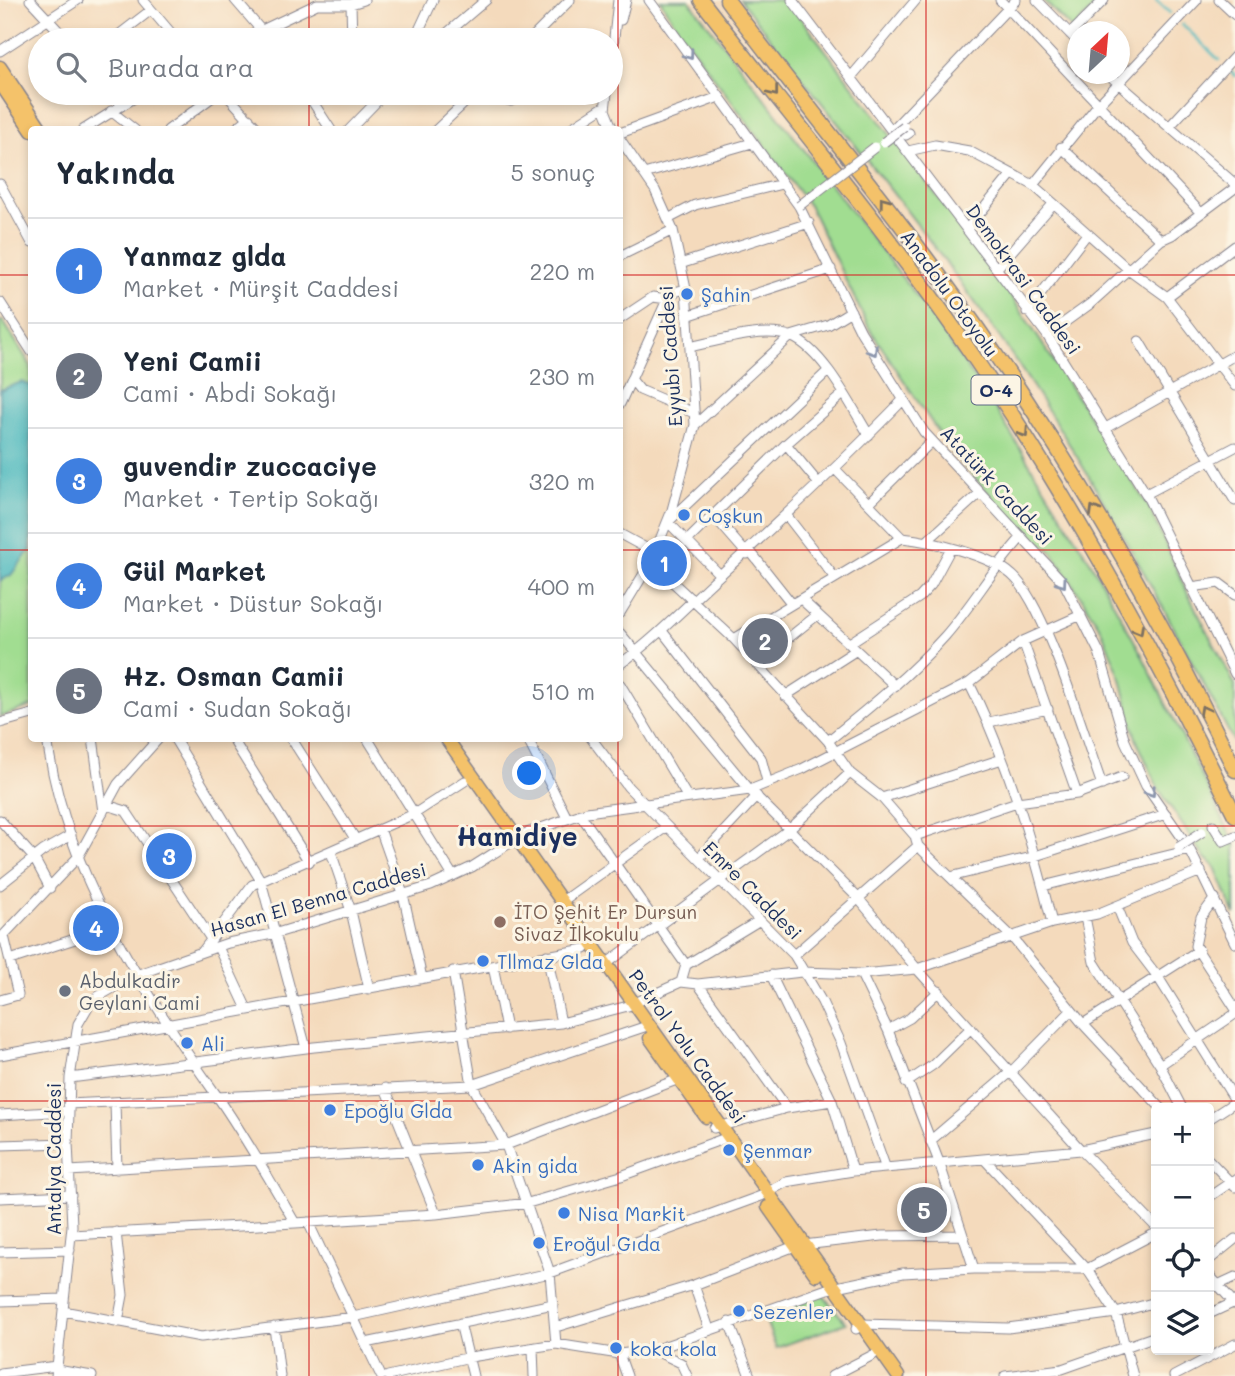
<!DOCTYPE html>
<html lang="tr">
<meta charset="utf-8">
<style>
body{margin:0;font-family:Mali,sans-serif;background:#f2f2f3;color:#1f2937}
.controls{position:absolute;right:21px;bottom:21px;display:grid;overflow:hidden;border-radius:7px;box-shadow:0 4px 10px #0003}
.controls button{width:63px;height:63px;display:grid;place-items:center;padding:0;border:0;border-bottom:2px solid #e0e1e3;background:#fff;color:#1f2937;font:35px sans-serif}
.compass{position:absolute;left:1067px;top:21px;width:63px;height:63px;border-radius:50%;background:#fff;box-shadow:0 4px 10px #0003;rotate:26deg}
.you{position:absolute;left:530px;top:774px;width:24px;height:24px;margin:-18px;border:5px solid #fff;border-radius:50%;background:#1a73e8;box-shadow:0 0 0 10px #1a73e833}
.badge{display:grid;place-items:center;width:46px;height:46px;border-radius:50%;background:#1f6fb2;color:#fff;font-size:23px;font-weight:700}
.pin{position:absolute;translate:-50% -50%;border:4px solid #fff;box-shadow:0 2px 7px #0006}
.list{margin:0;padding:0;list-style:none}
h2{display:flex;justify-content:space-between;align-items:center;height:91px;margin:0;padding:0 28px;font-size:30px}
h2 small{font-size:23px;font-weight:400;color:#747a83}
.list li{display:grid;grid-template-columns:46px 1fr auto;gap:21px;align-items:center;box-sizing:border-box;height:105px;padding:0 28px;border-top:2px solid #e0e1e3}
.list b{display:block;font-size:26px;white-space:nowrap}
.list p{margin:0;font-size:23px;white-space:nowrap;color:#747a83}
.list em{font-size:23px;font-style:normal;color:#747a83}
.icon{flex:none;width:38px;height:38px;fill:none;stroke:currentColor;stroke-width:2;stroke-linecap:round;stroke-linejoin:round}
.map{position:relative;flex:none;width:1235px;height:1376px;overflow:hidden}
.search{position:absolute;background:#fff;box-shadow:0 4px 10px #0003;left:28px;top:28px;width:595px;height:77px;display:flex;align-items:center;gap:18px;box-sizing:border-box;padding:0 24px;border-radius:38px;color:#747a83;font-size:26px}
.panel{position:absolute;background:#fff;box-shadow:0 4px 10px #0003;left:28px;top:126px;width:595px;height:616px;border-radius:7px}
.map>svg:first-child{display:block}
</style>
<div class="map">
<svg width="1235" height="1376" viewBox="0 0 1235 1376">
<rect width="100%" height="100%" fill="#fcf5e5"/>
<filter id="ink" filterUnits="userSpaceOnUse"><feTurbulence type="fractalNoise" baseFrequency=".0143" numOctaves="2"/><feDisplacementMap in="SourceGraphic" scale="14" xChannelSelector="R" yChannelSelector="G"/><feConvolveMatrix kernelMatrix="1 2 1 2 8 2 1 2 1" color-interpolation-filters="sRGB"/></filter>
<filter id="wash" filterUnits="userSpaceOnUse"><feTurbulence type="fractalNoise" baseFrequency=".00686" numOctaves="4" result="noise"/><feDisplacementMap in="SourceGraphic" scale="28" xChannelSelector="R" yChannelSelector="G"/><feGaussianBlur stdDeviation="1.57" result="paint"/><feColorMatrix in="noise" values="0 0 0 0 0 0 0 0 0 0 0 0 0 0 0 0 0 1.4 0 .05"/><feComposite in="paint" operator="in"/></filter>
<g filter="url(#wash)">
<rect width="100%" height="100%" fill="#f4dabc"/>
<path fill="#a1dd91" stroke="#5e8678" stroke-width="2" d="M660,0h29l232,302 69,98 101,163 50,90 94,191v71l-20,-48 -11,-10 -46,-69 -22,-49 -15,-60 -20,-50 -20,-32 -29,-45 -48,-42 -52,-57 -83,-125 -59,-121 -129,-174z
M740,0h47l209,273 153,234 36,81 50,97v59c-71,-137 -143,-272 -230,-399 -82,-119 -175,-231 -265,-345z
M1043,0h57l-27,30z
M0,321h3l28,45 1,340 -32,11z
M822,1294l24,29 -70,25 -11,-30z"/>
<path fill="#48b8be" stroke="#32748e" stroke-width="2" d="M22,382l9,4v163l-20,26 -11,6v-191z"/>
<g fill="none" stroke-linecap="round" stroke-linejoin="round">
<path stroke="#48b8be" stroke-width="2.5" d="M1156,0l14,13
M1182,24l37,36
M1229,70l6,6"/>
</g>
</g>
<g filter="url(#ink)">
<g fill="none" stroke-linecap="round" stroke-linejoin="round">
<defs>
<path id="minor" d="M30,0l37,40
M143,0l34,40
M235,0l26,30
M649,0l150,206 62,126 63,100 140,151 35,69 26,89 21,45 42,60 47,97
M792,0l255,335 99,159 89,180
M1000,0l200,212
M1037,0l41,42
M1219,0l16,15
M351,4l1,36
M621,20l5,-20
M267,28l7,12
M1070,34l34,-34
M112,40l39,-30
M241,40l76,-36h34l13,-4
M421,40l-2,-10 14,-30
M439,40l47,-40
M530,40l40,-40
M0,51l78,-51
M611,66l7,-66
M1108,74l127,110
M851,77l65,-77
M112,93l9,11
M225,93l34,37
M307,93l24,37
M484,93l27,8 12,-8
M607,93l-2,17 8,20
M111,111l24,19
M1169,127l66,-71
M83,130l59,-37
M168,130l50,-37
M234,130l15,-12
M349,130l36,-37
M436,130l39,-37
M568,130l37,-24
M892,130l124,-130
M620,133l99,-36
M906,135l3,-2
M620,139l35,51 18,40 13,59 9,136 -23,85 -21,52 -31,51
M1061,147l100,93
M908,151l27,-6 34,6 64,34 94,83 40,29 68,89
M644,174l108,-31
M0,184l32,59
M1033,185l64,-79 100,-106
M668,219l27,-14 87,-21
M967,229l44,-54
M620,256l53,-26
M680,264l129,-41
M997,268l56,-64
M1167,297l68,-51
M0,302l32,50
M1027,312l60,-78
M687,316l144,-47
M620,319l33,-22 14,2
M1047,335l43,-31 71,-64 11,-5 63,-47
M1139,341l96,160
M690,347c28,-6 74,-21 102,-10 32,14 59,69 77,98
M631,379l9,11 54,23
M620,404l50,-111 16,-4
M695,425l96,-89 37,-11 23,-14
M1104,429l131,-74
M786,444l33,40
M836,470l66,68
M1146,494l89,-47
M870,502l61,-60
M713,515l34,39
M787,516l48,62
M620,534l35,19
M687,541l99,-97 56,-49
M927,541l53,-48
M750,551l42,53
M651,562l83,77 94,102 22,32 32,25 33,38 3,10 93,90 72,88 78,84
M720,575l-52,-53 160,-151
M1191,587l28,-4 16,12
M802,600l93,86
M662,631l99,127 6,23
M620,633l130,157 108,108 59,71 164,181 75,77
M734,639l168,-101c29,3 88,17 110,37 33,28 73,163 90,210
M1023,641l54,153
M851,642l69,-45 11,-12 20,-37
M620,664c36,-26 66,-58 99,-88 64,-58 125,-115 185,-177
M756,664l60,-48
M969,683c38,75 63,159 83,240
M620,684l68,114
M785,696l70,-45
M989,722l59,-13
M0,723l32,-9
M47,738c17,132 95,252 170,358 28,40 53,84 78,127l141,-9 92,-11 93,-27 102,-37
M93,738l10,74
M174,738l87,143 45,167
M232,738l77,124
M291,738l65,102
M367,738l86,138
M527,738l40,80
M591,738l37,49 166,168 28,47 19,41 44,123
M828,741c41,-33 82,-66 117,-105 28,-32 48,-68 77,-99
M882,798l120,-39
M107,805l19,6 85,128
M580,814l106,151 -5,17
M0,820l34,38 16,30
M1213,825l10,16 12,-5
M380,829l23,65 19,84
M915,836l102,-34 60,-8 45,-17
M331,852l20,59 18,78
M699,858l58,-62
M950,877l82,-20 134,-43
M0,885l43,-34 28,-16
M1043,886l147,-36
M1215,898l-14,19 -6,29 40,62
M561,902l105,-75
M1117,906l15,37 26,34 77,123
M1085,917l9,45 66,103 22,43
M0,939l78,-82 40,-73 41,-46
M218,947l29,62
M202,952l50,-67 162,-71 51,-33
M547,955l14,68
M794,955l124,-109
M10,960l102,-33
M606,964l184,-135 60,-56
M686,965l74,-45
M493,966l13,63
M453,971l19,114 34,60 44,128 6,71
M861,974l27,56 51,132 35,107
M771,975l61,126 21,70
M698,984l89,124
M0,1000l18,-5 -14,-59
M1083,1024l116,-74
M888,1030l22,-12 29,-27
M0,1055l585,-106
M1160,1065l75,-51
M70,1078l244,-31 247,-24 67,-17 53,-24 17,2 104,-12 59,2 56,-5 135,-46 45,-9 104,-43
M906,1083l27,-18 38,-37
M385,1088l51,126
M115,1102l2,67
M68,1104l404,-19 172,-58
M0,1115l68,-4
M1209,1119l26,-17
M714,1128l73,-20 45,-7
M930,1141l82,-70 59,-60
M0,1145l68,-2
M984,1159l103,110 29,44 17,63
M1209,1160l26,27
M69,1171l437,-26 173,-66
M1209,1197l25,-17
M0,1198l71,-3
M308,1222l73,154
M116,1232l7,63 -5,27
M71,1235l224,-12
M0,1252l70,-2
M1209,1260l26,-21
M1209,1275l26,29
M694,1285l15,44
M1209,1289l26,-12
M0,1301l64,-2
M63,1311l138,26 152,-20 197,-44 211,-77 25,-14 67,-11 228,-21 75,-16
M1209,1314l26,-12
M729,1322l21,54
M460,1323l13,53
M274,1327l6,49
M556,1327l138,-42 101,-39 87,-10 81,-1
M856,1329l6,-5 146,4 108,-15 40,-11
M366,1343l187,-39
M533,1348l1,28
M654,1350l27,13 6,13
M619,1354l8,22
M57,1370l35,6
M0,1373l57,-7
M56,1376l16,-150 -4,-83 2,-65 8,-54 14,-24 44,-25 92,-32 49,-10 154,-47 41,-19 52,-33 63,-22 163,-22 52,-21 167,-86 54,-42 58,-26
M388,1376l82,-19 86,-13 63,10 35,-4 173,-61 76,-16 71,-4h113l69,-36
M832,1376l41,-21
M1005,1376l57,-7 94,-33
M1174,1376l61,-32"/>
<path id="major" d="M0,67l42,63
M0,83l32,48
M446,738l452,638
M650,1038l56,79
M768,1207l48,68"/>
<path id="highway" d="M701,0c86,112 178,221 259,337 105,151 193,313 275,478
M727,0c86,116 180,226 262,345 93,134 175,279 246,425"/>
</defs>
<use href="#minor" stroke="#88848d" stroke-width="11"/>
<use href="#major" stroke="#88848d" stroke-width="15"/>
<use href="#highway" stroke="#88848d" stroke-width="17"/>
<use href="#minor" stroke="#fff" stroke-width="9"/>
<use href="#major" stroke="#f4c26a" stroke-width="12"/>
<use href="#highway" stroke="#f4c26a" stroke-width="14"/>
<defs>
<path id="minor-bridge" d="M884,142l20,-15
M799,206l76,-59
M1179,847l23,-15"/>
</defs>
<use href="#minor-bridge" stroke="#88848d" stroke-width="11" stroke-linecap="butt"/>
<use href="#minor-bridge" stroke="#fff" stroke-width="9"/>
</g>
<defs><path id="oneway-chevron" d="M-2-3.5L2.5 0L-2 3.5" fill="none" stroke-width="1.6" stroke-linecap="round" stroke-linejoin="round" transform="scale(1.75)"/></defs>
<g stroke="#8d97ae">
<use href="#oneway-chevron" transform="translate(689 55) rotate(54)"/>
<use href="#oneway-chevron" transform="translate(873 351) rotate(58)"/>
<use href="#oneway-chevron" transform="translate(1062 583) rotate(55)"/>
<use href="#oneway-chevron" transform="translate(1151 792) rotate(57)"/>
</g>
<g stroke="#7d7163">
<use href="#oneway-chevron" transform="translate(774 92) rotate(52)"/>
<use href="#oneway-chevron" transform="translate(884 201) rotate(-127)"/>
<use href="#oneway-chevron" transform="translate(1024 433) rotate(57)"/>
<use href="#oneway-chevron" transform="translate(1094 510) rotate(-120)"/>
<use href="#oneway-chevron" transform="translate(1139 630) rotate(61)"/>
<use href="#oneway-chevron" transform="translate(1204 710) rotate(-118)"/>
</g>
</g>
<path fill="none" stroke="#d62828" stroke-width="2" stroke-opacity="0.55" d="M309,0v40M618,0v130M926,0v1376M309,93v37M0,275h32M620,275h615M0,550h32M620,550h615M309,738v638M618,738v638M0,826h1235M0,1101h1235"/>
<g fill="#3f7fe0" stroke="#fcf5e5" stroke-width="2.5">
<circle cx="687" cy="294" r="7"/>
<circle cx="684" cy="515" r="7"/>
<circle cx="483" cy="961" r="7"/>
<circle cx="187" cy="1043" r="7"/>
<circle cx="330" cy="1110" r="7"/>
<circle cx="729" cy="1150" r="7"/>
<circle cx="478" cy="1165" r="7"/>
<circle cx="564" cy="1213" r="7"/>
<circle cx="539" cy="1243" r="7"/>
<circle cx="739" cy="1311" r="7"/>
<circle cx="616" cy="1348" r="7"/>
</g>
<circle fill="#8d6e63" stroke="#fcf5e5" stroke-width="2.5" cx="500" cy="922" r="7"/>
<circle fill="#6b7280" stroke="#fcf5e5" stroke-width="2.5" cx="65" cy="991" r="7"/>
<g text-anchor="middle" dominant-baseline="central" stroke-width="6" stroke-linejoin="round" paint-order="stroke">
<rect fill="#fcf5e5" stroke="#5e6a86" stroke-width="2" x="971.5" y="375.5" width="49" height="29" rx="5"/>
<g font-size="18" font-weight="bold" fill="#1b2f5e">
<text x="996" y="390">O-4</text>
</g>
<g font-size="19" fill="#1b2f5e" stroke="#fcf5e5">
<text transform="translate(1024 279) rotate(54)">Demokrasi Caddesi</text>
<text transform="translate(950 293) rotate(54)">Anadolu Otoyolu</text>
<text transform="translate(670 356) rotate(-94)">Eyyubi Caddesi</text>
<text transform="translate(997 485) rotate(47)">Atatürk Caddesi</text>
<text transform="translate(753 890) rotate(45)">Emre Caddesi</text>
<text transform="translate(318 899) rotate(-16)">Hasan El Benna Caddesi</text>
<text transform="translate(688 1046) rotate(54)">Petrol Yolu Caddesi</text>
<text transform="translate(53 1159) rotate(-90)">Antalya Caddesi</text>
</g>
<g font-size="19" fill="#366cbe" stroke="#fcf5e5" text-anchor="start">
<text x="701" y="294">Şahin</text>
<text x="698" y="515">Coşkun</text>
<text x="497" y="961">Tllmaz Glda</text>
<text x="201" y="1043">Ali</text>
<text x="344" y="1110">Epoğlu Glda</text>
<text x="743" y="1150">Şenmar</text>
<text x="492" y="1165">Akin gida</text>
<text x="578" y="1213">Nisa Markit</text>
<text x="553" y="1243">Eroğul Gıda</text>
<text x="753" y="1311">Sezenler</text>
<text x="630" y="1348">koka kola</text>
</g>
<g font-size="19" fill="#785e54" stroke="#fcf5e5" text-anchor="start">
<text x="514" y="911">İTO Şehit Er Dursun<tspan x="514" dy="22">Sivaz İlkokulu</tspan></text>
</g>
<g font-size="19" fill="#5b616d" stroke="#fcf5e5" text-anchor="start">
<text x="79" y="980">Abdulkadir<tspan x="79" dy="22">Geylani Cami</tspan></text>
</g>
<g font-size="26" font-weight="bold" fill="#1b2f5e" stroke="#fcf5e5">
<text x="517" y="836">Hamidiye</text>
</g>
</g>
</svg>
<div class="controls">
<button>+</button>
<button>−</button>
<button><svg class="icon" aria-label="locate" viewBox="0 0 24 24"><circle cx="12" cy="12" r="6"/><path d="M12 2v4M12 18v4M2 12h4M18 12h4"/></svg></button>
<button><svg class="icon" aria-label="layers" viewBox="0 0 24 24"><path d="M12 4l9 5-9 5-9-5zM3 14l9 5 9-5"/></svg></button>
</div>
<svg class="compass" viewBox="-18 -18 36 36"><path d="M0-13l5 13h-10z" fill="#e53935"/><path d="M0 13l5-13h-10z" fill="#747a83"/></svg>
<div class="you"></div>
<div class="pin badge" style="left:664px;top:563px;background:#3f7fe0">1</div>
<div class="pin badge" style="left:765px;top:641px;background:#6b7280">2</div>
<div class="pin badge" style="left:169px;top:856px;background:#3f7fe0">3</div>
<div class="pin badge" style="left:96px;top:928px;background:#3f7fe0">4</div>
<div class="pin badge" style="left:924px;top:1210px;background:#6b7280">5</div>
<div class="search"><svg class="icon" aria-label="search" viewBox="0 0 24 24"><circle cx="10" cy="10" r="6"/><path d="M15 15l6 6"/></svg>Burada ara</div>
<section class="panel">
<h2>Yakında<small>5 sonuç</small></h2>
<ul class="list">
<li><span class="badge" style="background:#3f7fe0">1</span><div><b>Yanmaz glda</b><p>Market · Mürşit Caddesi</p></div><em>220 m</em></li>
<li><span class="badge" style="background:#6b7280">2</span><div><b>Yeni Camii</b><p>Cami · Abdi Sokağı</p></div><em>230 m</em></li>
<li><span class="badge" style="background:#3f7fe0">3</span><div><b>guvendir zuccaciye</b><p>Market · Tertip Sokağı</p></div><em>320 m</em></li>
<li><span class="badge" style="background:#3f7fe0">4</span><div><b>Gül Market</b><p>Market · Düstur Sokağı</p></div><em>400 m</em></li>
<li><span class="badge" style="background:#6b7280">5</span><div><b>Hz. Osman Camii</b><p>Cami · Sudan Sokağı</p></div><em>510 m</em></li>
</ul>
</section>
</div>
